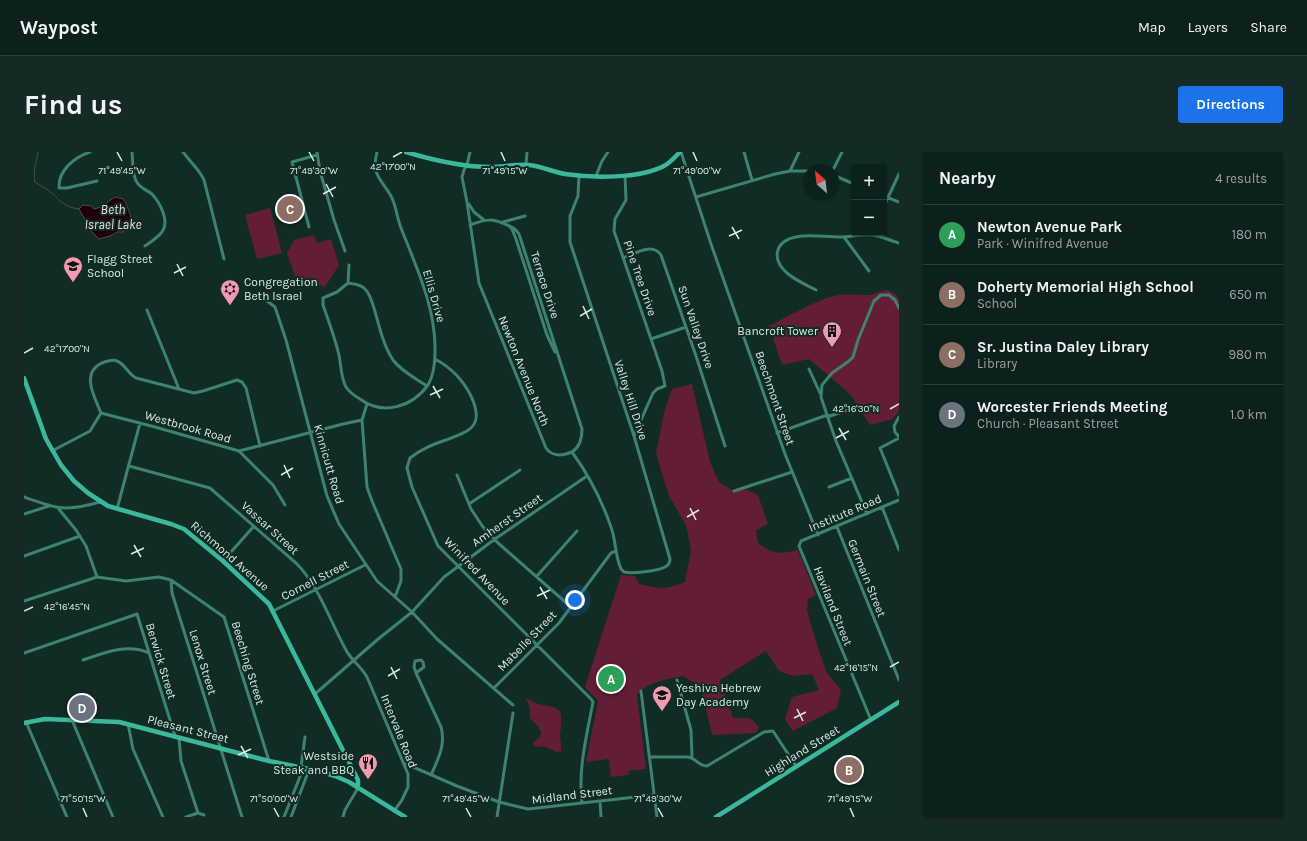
<!DOCTYPE html>
<meta charset="utf-8">
<style>
body{margin:0;font-family:Karla,sans-serif;background:#152925;color:#f1f3f6}
.controls{position:absolute;right:12px;top:12px;display:grid;overflow:hidden;border-radius:4px;box-shadow:0 1px 3px #0004}
.controls button{width:36px;height:36px;display:grid;place-items:center;padding:0;border:0;border-bottom:1px solid #2c3e3b;background:#0c211c;color:#f1f3f6;font:20px sans-serif}
.compass{position:absolute;left:779px;top:12px;width:36px;height:36px;border-radius:50%;background:#0c211c;box-shadow:0 1px 3px #0004;rotate:332deg}
.you{position:absolute;left:551px;top:448px;width:14px;height:14px;margin:-10px;border:3px solid #fff;border-radius:50%;background:#1a73e8;box-shadow:0 0 0 6px #1a73e833}
.badge{display:grid;place-items:center;width:26px;height:26px;border-radius:50%;background:#1a73e8;color:#fff;font-size:13px;font-weight:700}
.pin{position:absolute;translate:-50% -50%;border:2px solid #fff;box-shadow:0 1px 4px #0006}
.list{margin:0;padding:0;list-style:none}
h2{display:flex;justify-content:space-between;align-items:center;height:52px;margin:0;padding:0 16px;font-size:17px}
h2 small{font-size:13px;font-weight:400;color:#9aa3a3}
.list li{display:grid;grid-template-columns:26px 1fr auto;gap:12px;align-items:center;box-sizing:border-box;height:60px;padding:0 16px;border-top:1px solid #2c3e3b}
.list b{display:block;font-size:15px;white-space:nowrap}
.list p{margin:0;font-size:13px;white-space:nowrap;color:#9aa3a3}
.list em{font-size:13px;font-style:normal;color:#9aa3a3}
.map{position:relative;flex:none;width:875px;height:665px;overflow:hidden;border-radius:4px}
header{display:flex;align-items:center;gap:24px;box-sizing:border-box;height:56px;padding:0 20px;background:#0c211c;border-bottom:1px solid #2c3e3b}
header strong{font-size:19px}
nav{display:flex;gap:22px;margin-inline-start:auto;font-size:14px}
.intro{display:flex;align-items:center;justify-content:space-between;box-sizing:border-box;height:96px;padding:0 24px}
h1{margin:0;font-size:28px}
.button{padding:10px 18px;border-radius:4px;background:#1a73e8;color:#fff;font-size:14px;font-weight:700}
main{display:flex;gap:24px;padding:0 24px}
aside{flex:1;background:#0c211c;border-radius:4px;box-shadow:0 1px 3px #0004}
.map>svg:first-child{display:block}
</style>
<header>
<strong>Waypost</strong>
<nav><a>Map</a><a>Layers</a><a>Share</a></nav>
</header>
<div class="intro"><h1>Find us</h1><a class="button">Directions</a></div>
<main>
<div class="map">
<svg width="875" height="665" viewBox="0 0 875 665">
<rect width="100%" height="100%" fill="#102c25"/>
<path fill="#631e36" d="M246,56l12,45 -25,6 -12,-44z
M290,83l3,8 14,-4 8,26 -14,22 -30,-11 -8,-23 7,-13z
M863,138l9,4 3,5v112l-6,8 -23,6 -19,-30 -42,-36 -27,6 -13,-39c20,-10 40,-22 61,-29 14,-4 26,-2 40,-2 5,-1 11,-4 17,-5z
M668,232l18,78 9,20 16,10 10,-3 13,6 10,29 -12,6 2,13c15,12 22,11 40,7l18,45 -8,4 -1,12 12,40 8,22 14,17 -4,18 -44,23 -8,-12 7,-22 27,-7 -7,-16 -19,2 -14,-5 -13,-20 -46,29 13,38h17l9,9 -3,6 -44,2 -11,-48 -18,-11c-15,3 -36,6 -46,19l9,74 -18,2 1,4 -18,2 -2,-18 -23,3 12,-61 -13,-14 36,-112 14,1 4,8c21,5 25,6 46,-2l6,-32 -5,-25 -17,-29 -13,-43 9,-44 7,-20z
M502,546l12,6 16,3 6,4c2,9 1,15 0,24 0,6 2,10 1,16l-4,1 -12,-5 -11,-1 -1,-3 7,-6 1,-5 -3,-6 -8,-8v-10z"/>
<path fill="#1f0009" stroke="#57464b" d="M91,45l8,2c6,8 7,19 12,27l-13,6h-5l-7,4 -11,3 -7,-7 -13,-23 4,-4 9,1 2,3 7,-2z"/>
<g fill="none" stroke-linecap="round" stroke-linejoin="round">
<path stroke="#57464b" stroke-width="1" d="M14,0c-2,13 -5,16 -3,30 6,4 12,7 17,11 10,10 13,14 27,16"/>
<path stroke="#3d8272" stroke-width="3" d="M66,0c-15,5 -32,18 -31,36h8l30,-7
M108,0c1,10 0,26 7,33 4,4 9,6 13,9 8,9 18,27 10,38 -4,5 -11,10 -17,14
M159,0c7,10 16,17 21,28l20,79
M293,0l3,19 14,49 11,31
M353,0c-6,24 4,26 14,44 5,9 6,22 10,32 16,41 35,80 34,124 0,12 -1,23 -7,33 -16,22 -45,31 -68,14 -5,-3 -11,-7 -14,-12 -5,-9 -5,-22 -7,-32 -4,-17 -10,-33 -16,-50v-7l14,-6 11,-9c6,1 13,1 17,6 5,5 7,13 9,19 5,17 9,37 19,52 8,11 22,18 34,26
M446,0l-3,13 -3,5 -2,7 5,25 12,81 67,165c6,9 16,8 26,4 16,22 30,49 39,75 5,13 4,29 10,42l3,3c8,2 34,-1 41,-5 4,-2 5,-5 5,-8l-36,-123 -64,-194v-26l8,-20 1,-21
M657,0l30,92 74,210 33,81
M720,0l8,28
M502,13l1,-13
M809,18l9,-18
M766,19l9,-19
M809,23l21,9
M572,24l6,-15 6,-9
M601,24l1,24 -11,19 -1,12 48,140 3,15 -8,3 -4,4 -19,43
M860,44l15,6
M672,45l79,-23 15,-3h19
M445,52l5,8 10,8
M860,54l15,-32
M479,70l22,-6
M446,73c16,-6 22,-7 37,0 6,2 9,4 12,9l63,195c0,9 -2,18 -10,23
M484,73l4,4 4,10 31,96 8,17
M285,75l-17,-65 25,-7
M820,85l25,34
M599,106c12,-4 29,-16 38,-3l35,101 29,90
M324,131l1,-18
M792,138c-10,-5 -21,-10 -29,-17 -16,-14 -12,-32 9,-36 13,-3 29,0 43,0 11,0 22,-3 33,-2 9,1 19,6 27,8
M243,149l8,6 11,33 41,156 12,28 38,57 35,31 25,27 76,66
M123,158l32,79
M627,187l35,-12
M411,207c15,8 28,21 36,37 14,30 -1,35 -25,44 -13,4 -26,10 -36,18l-3,10 5,19 26,59 153,153 2,3 -1,5c-6,32 -14,63 -10,96
M785,217l11,24
M343,252l-5,16 5,67 5,14 29,68v12l-6,16
M833,255l-27,9 -3,-1 9,26 31,73
M77,261c-6,-15 -21,-40 1,-50 5,-2 11,-4 15,-2 8,3 11,13 19,17l58,15 9,-2 34,-11 5,2 4,6 14,58
M77,261l54,14 84,24 104,-27 19,-4
M875,265l-5,9 1,6 4,5
M753,281l50,-18 -6,-18 1,-12 10,-12 17,-12 4,-4 5,-17 16,-39 7,-6h8l6,5 4,8
M875,286l-19,10 19,47
M28,299l38,-20 11,-18
M215,299l34,34 12,20
M105,314l81,22 86,75c23,23 34,58 50,87 5,10 15,16 21,27l41,97v13l-6,13 -8,11
M433,323l14,34 12,18 14,15 74,65
M805,335l23,-9
M710,339l58,-19
M0,345c34,12 41,15 76,5
M445,352l51,-34
M858,355l17,43
M34,356l18,22 10,16 11,31
M93,357l23,-86
M0,362l25,-8
M813,375l62,153
M0,404l56,-20
M199,409l31,-35
M513,424l40,-45
M147,428l1,13 70,224
M0,449l73,-24 29,4 33,-4 12,3 53,37 45,144
M249,459l92,-46
M0,501l113,-39 38,122
M59,508c21,-7 44,-17 66,-7
M392,521l8,-6 -1,-5 -2,-2 -6,1 -1,6 2,6 25,54c5,18 -3,32 -10,48
M653,528l14,50 1,27
M470,536l65,-65 52,-70 5,-2
M617,539l16,126
M291,542l62,-54 35,-28 32,-35 51,-38 92,-63
M48,568l41,97
M847,568l-72,-174 2,-5 98,-41
M2,570l41,95
M104,572l5,25 30,68
M155,586l2,23 17,52
M625,605h39c8,1 10,9 19,9l57,-34 9,-1 23,35
M380,611l53,23 42,16 29,7 126,-14
M277,615l4,-30
M576,649l1,16
M162,665l12,-4 6,2
M260,665l17,-43 5,-6
M267,665l16,-42 -1,-7
M319,665l2,-7 13,-22
M473,665l16,-104"/>
<path stroke="#3cb79d" stroke-width="4.5" d="M382,0c27,8 56,15 84,15 13,0 26,-3 39,-2 12,1 24,7 36,9 27,4 74,5 99,-8 6,-3 11,-9 16,-14
M0,226l22,61 15,26 13,16 14,12 20,13 63,18 13,5 39,32 46,43 89,176v8
M0,571l21,-4 74,3 150,39 50,10 16,5 14,6 56,35
M692,665l183,-115"/>
</g>
<path fill="none" stroke="#daeae5" stroke-width="1.5" d="M93,0l5,9M285,0l5,9M477,0l4,9M669,0l4,9M369,5l9,-5M302,32l7,13M299,42l13,-7M708,75l7,12M705,84l13,-6M153,112l6,12M150,121l12,-6M559,154l6,13M556,164l12,-7M0,201l9,-5M409,234l7,12M406,243l13,-6M866,257l9,-5M815,276l7,12M812,286l13,-7M260,313l6,13M257,323l12,-7M666,356l6,12M663,365l12,-7M110,393l7,12M107,402l13,-6M516,435l7,12M513,444l13,-6M0,459l9,-4M367,515l6,12M866,515l9,-5M364,524l12,-7M773,557l6,12M770,566l12,-6M217,594l7,12M214,603l13,-6M59,656l4,9M250,656l5,9M442,656l5,9M634,656l5,9M826,656l4,9"/>
<defs>
<symbol id="school-pin" viewBox="-11 -11 22 30"><path d="M0 17L-7.5 6A9.5 9.5 0 1 1 7.5 6Z" fill="#f19ab1" stroke="#102c25"/><path d="M0-5L7-2L0 1L-7-2ZM-4 1L0 2.5L4 1V4Q0 6-4 4Z" fill="#111"/></symbol>
<symbol id="synagogue-pin" viewBox="-11 -11 22 30"><path d="M0 17L-7.5 6A9.5 9.5 0 1 1 7.5 6Z" fill="#f19ab1" stroke="#102c25"/><path d="M0-6.5L5.6 3.2H-5.6ZM0 6.5L5.6-3.2H-5.6Z" fill="#111"/></symbol>
<symbol id="building-pin" viewBox="-11 -11 22 30"><path d="M0 17L-7.5 6A9.5 9.5 0 1 1 7.5 6Z" fill="#f19ab1" stroke="#102c25"/><path d="M-4-6H4V6H1V3H-1V6H-4ZM-2.5-4.3h1.7v1.8h-1.7ZM.8-4.3h1.7v1.8H.8ZM-2.5-1h1.7V.8h-1.7ZM.8-1h1.7V.8H.8Z" fill="#111"/></symbol>
<symbol id="restaurant-pin" viewBox="-11 -11 22 30"><path d="M0 17L-7.5 6A9.5 9.5 0 1 1 7.5 6Z" fill="#f19ab1" stroke="#102c25"/><path d="M-5-6h1v4h1v-4h1v4h1v-4h1v5L-1.5 .5V6h-2V.5L-5-1ZM5-6V6H3V1.5H1.5Q1.5-4 5-6Z" fill="#111"/></symbol>
</defs>
<g fill-rule="evenodd">
<use href="#school-pin" x="38" y="103" width="22" height="30"/>
<use href="#synagogue-pin" x="195" y="126" width="22" height="30"/>
<use href="#building-pin" x="797" y="168" width="22" height="30"/>
<use href="#school-pin" x="627" y="532" width="22" height="30"/>
<use href="#restaurant-pin" x="333" y="600" width="22" height="30"/>
</g>
<g text-anchor="middle" dominant-baseline="central" stroke-width="4" stroke-linejoin="round" paint-order="stroke">
<g font-size="12" fill="#daeae5" stroke="#102c25" text-anchor="start">
<text x="63" y="107">Flagg Street<tspan x="63" dy="14">School</tspan></text>
<text x="220" y="130">Congregation<tspan x="220" dy="14">Beth Israel</tspan></text>
<text x="794" y="179" text-anchor="end">Bancroft Tower</text>
<text x="652" y="536">Yeshiva Hebrew<tspan x="652" dy="14">Day Academy</tspan></text>
<text x="330" y="604" text-anchor="end">Westside<tspan x="330" dy="14">Steak and BBQ</tspan></text>
</g>
<g font-size="12" fill="#daeae5" stroke="#102c25">
<text transform="translate(616 126) rotate(71)">Pine Tree Drive</text>
<text transform="translate(521 133) rotate(72)">Terrace Drive</text>
<text transform="translate(410 144) rotate(74)">Ellis Drive</text>
<text transform="translate(672 175) rotate(71)">Sun Valley Drive</text>
<text transform="translate(500 219) rotate(68)">Newton Avenue North</text>
<text transform="translate(751 246) rotate(71)">Beechmont Street</text>
<text transform="translate(607 248) rotate(72)">Valley Hill Drive</text>
<text transform="translate(164 275) rotate(16)">Westbrook Road</text>
<text transform="translate(305 312) rotate(74)">Kinnicutt Road</text>
<text transform="translate(821 361) rotate(-23)">Institute Road</text>
<text transform="translate(483 368) rotate(-35)">Amherst Street</text>
<text transform="translate(246 376) rotate(42)">Vassar Street</text>
<text transform="translate(206 404) rotate(41)">Richmond Avenue</text>
<text transform="translate(453 419) rotate(46)">Winifred Avenue</text>
<text transform="translate(843 426) rotate(68)">Germain Street</text>
<text transform="translate(291 428) rotate(-27)">Cornell Street</text>
<text transform="translate(809 454) rotate(68)">Haviland Street</text>
<text transform="translate(503 489) rotate(-46)">Mabelle Street</text>
<text transform="translate(137 509) rotate(73)">Berwick Street</text>
<text transform="translate(179 510) rotate(73)">Lenox Street</text>
<text transform="translate(224 511) rotate(73)">Beeching Street</text>
<text transform="translate(164 577) rotate(14)">Pleasant Street</text>
<text transform="translate(375 579) rotate(68)">Intervale Road</text>
<text transform="translate(778 599) rotate(-32)">Highland Street</text>
<text transform="translate(548 643) rotate(-7)">Midland Street</text>
</g>
<g font-size="13" font-style="italic" fill="#f2dae0" stroke="#102c25">
<text x="89" y="57">Beth<tspan x="89" dy="15">Israel Lake</tspan></text>
</g>
</g>
<g font-size="10" text-anchor="middle" fill="#daeae5" stroke="#102c25" stroke-width="4" stroke-linejoin="round" paint-order="stroke">
<text x="369" y="18">42°17'00"N</text>
<text x="98" y="22">71°49'45"W</text>
<text x="290" y="22">71°49'30"W</text>
<text x="481" y="22">71°49'15"W</text>
<text x="673" y="22">71°49'00"W</text>
<text x="43" y="200">42°17'00"N</text>
<text x="832" y="260">42°16'30"N</text>
<text x="43" y="458">42°16'45"N</text>
<text x="832" y="519">42°16'15"N</text>
<text x="59" y="650">71°50'15"W</text>
<text x="250" y="650">71°50'00"W</text>
<text x="442" y="650">71°49'45"W</text>
<text x="634" y="650">71°49'30"W</text>
<text x="826" y="650">71°49'15"W</text>
</g>
</svg>
<div class="controls">
<button>+</button>
<button>−</button>
</div>
<svg class="compass" viewBox="-18 -18 36 36"><path d="M0-13l5 13h-10z" fill="#e53935"/><path d="M0 13l5-13h-10z" fill="#9aa3a3"/></svg>
<div class="you"></div>
<div class="pin badge" style="left:587px;top:527px;background:#2e9e5b">A</div>
<div class="pin badge" style="left:825px;top:618px;background:#8d6e63">B</div>
<div class="pin badge" style="left:266px;top:57px;background:#8d6e63">C</div>
<div class="pin badge" style="left:58px;top:556px;background:#6b7280">D</div>
</div>
<aside>
<h2>Nearby<small>4 results</small></h2>
<ul class="list">
<li><span class="badge" style="background:#2e9e5b">A</span><div><b>Newton Avenue Park</b><p>Park · Winifred Avenue</p></div><em>180 m</em></li>
<li><span class="badge" style="background:#8d6e63">B</span><div><b>Doherty Memorial High School</b><p>School</p></div><em>650 m</em></li>
<li><span class="badge" style="background:#8d6e63">C</span><div><b>Sr. Justina Daley Library</b><p>Library</p></div><em>980 m</em></li>
<li><span class="badge" style="background:#6b7280">D</span><div><b>Worcester Friends Meeting</b><p>Church · Pleasant Street</p></div><em>1.0 km</em></li>
</ul>
</aside>
</main>
